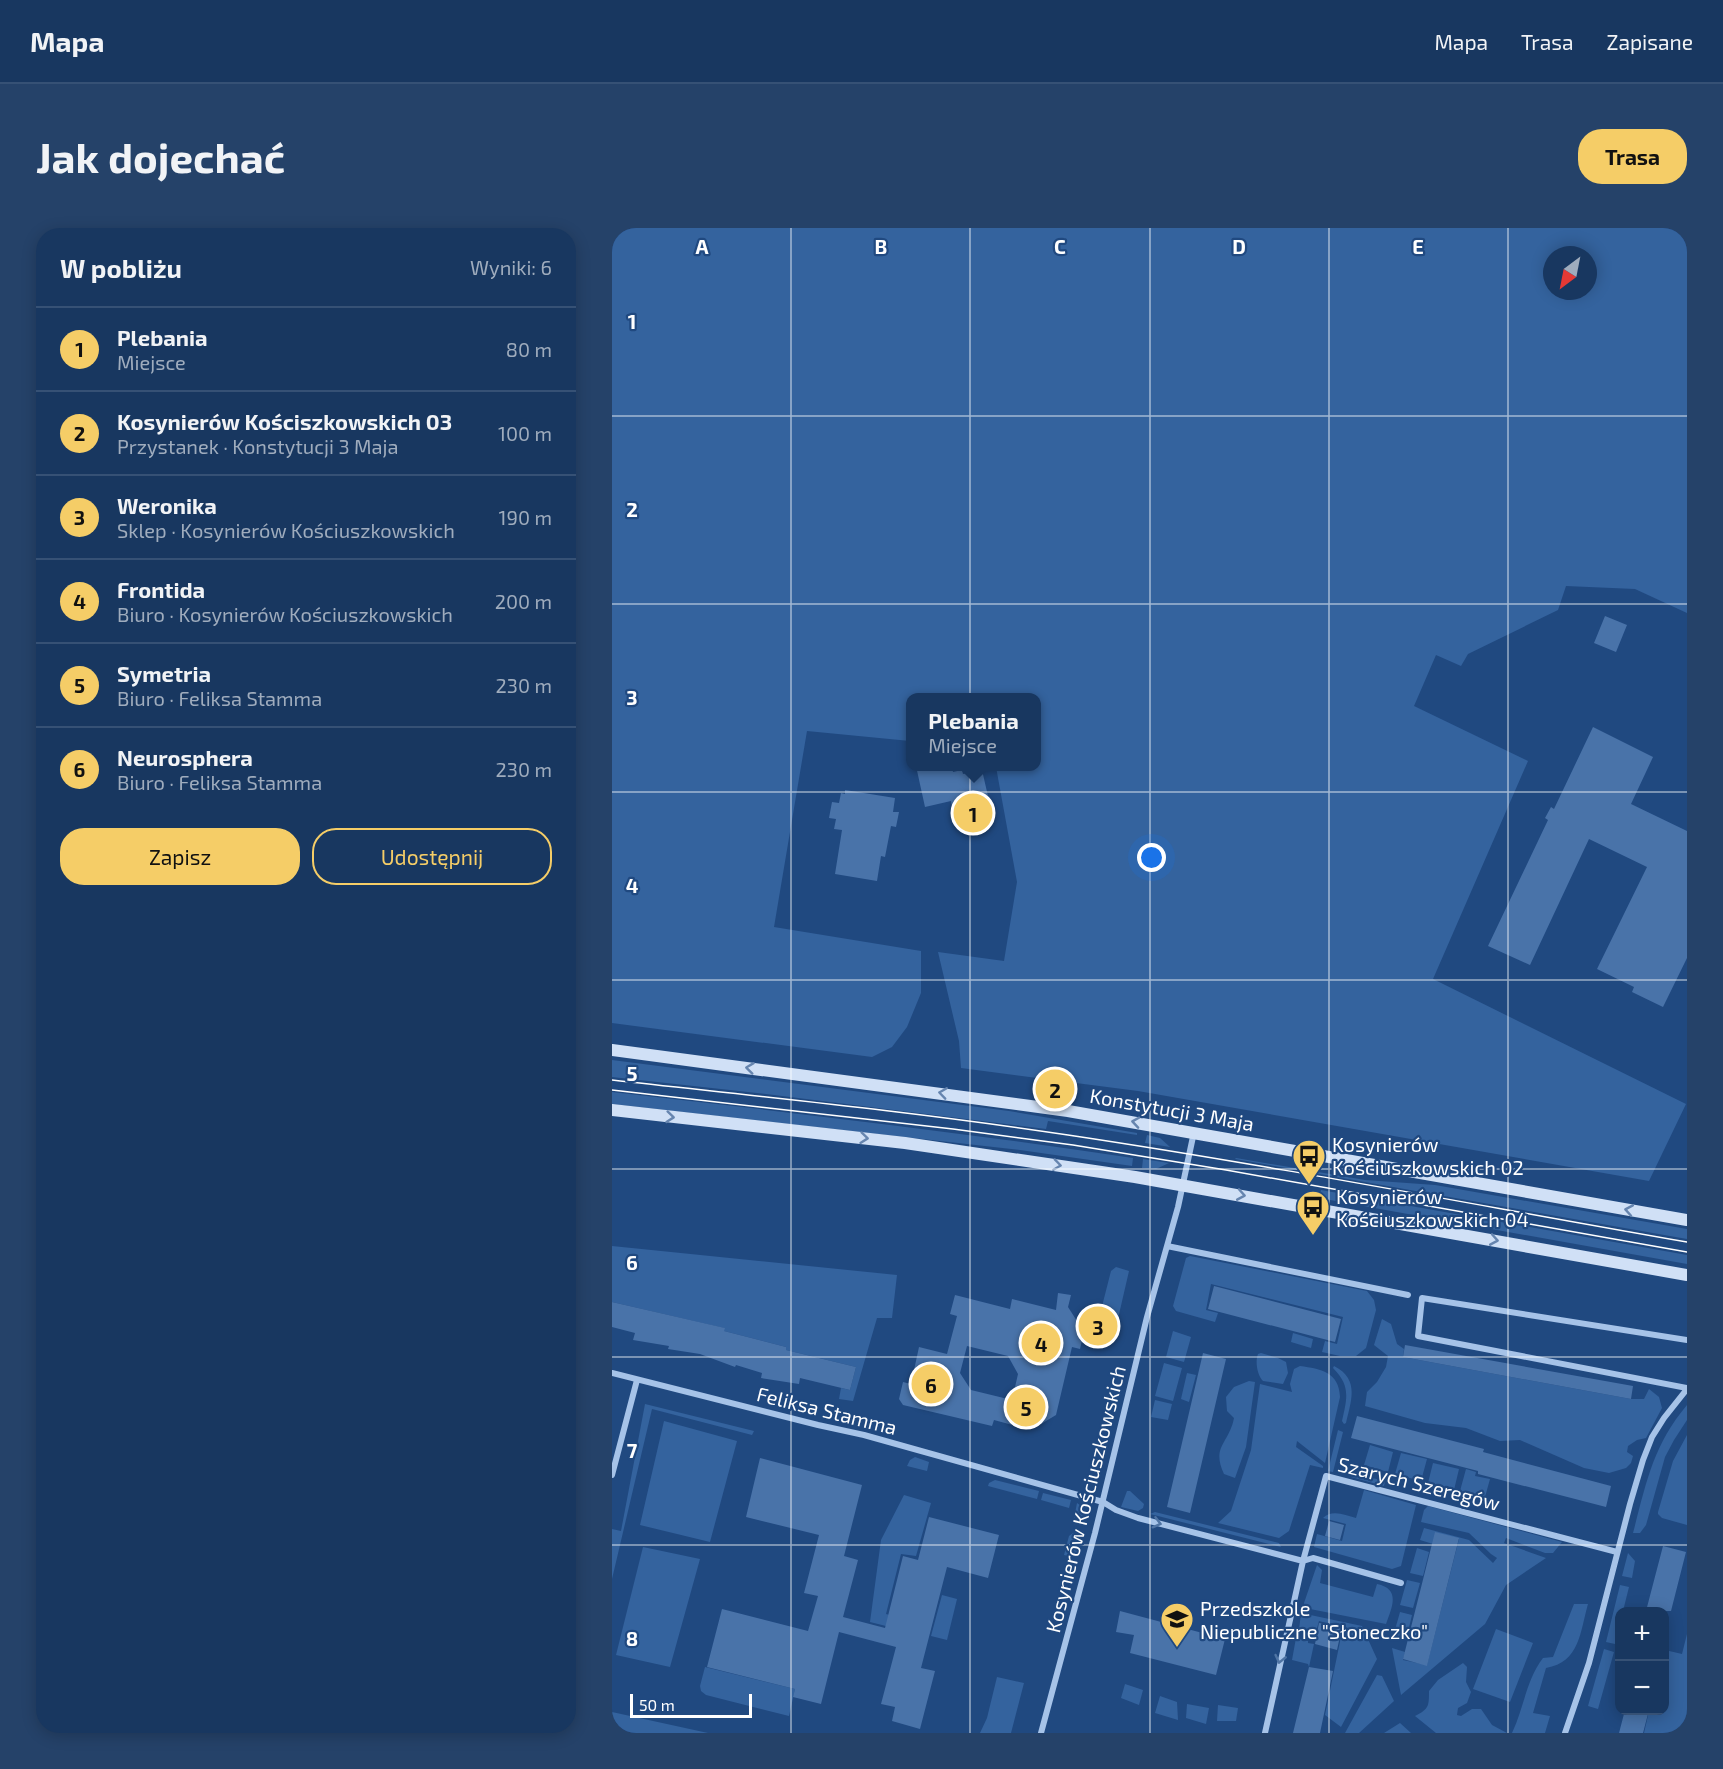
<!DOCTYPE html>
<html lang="pl">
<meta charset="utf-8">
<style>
body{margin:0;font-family:"Exo 2",sans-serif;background:#254269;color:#f1f3f6}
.controls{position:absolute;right:18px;bottom:18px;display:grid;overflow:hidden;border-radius:12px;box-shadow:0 3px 15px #0003}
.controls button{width:54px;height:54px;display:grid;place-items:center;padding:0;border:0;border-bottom:2px solid #365175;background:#183760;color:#f1f3f6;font:30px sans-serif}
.compass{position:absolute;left:931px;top:18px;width:54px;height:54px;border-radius:50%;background:#183760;box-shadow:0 3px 15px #0003;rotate:212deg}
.scale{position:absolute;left:18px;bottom:15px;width:122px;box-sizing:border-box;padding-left:6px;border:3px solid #fff;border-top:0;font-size:16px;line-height:21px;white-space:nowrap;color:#fff;-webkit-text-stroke:4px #204980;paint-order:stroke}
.you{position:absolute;left:540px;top:630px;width:21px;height:21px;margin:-15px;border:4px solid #fff;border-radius:50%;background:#1a73e8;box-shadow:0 0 0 9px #1a73e833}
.badge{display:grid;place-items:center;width:39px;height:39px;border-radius:50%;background:#f5cd67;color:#111;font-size:20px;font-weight:700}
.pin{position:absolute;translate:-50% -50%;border:3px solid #fff;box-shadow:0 2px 6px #0006}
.popup{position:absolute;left:294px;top:465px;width:135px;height:78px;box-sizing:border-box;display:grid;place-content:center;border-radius:12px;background:#183760;filter:drop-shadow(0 2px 4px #0005);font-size:20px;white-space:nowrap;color:#9facbd}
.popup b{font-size:22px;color:#f1f3f6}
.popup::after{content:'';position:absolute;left:50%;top:100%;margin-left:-12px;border:12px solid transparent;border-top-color:#183760}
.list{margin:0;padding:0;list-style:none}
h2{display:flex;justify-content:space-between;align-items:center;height:78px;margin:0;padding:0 24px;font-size:26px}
h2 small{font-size:20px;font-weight:400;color:#9facbd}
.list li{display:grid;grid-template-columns:39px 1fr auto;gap:18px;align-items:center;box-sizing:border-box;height:84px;padding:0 24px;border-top:2px solid #365175}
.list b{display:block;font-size:22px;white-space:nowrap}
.list p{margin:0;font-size:20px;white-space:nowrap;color:#9facbd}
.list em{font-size:20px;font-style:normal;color:#9facbd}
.actions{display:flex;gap:12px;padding:18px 24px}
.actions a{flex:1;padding:14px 0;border:2px solid #f5cd67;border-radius:24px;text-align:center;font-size:21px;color:#f5cd67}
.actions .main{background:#f5cd67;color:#111}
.map{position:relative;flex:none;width:1075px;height:1505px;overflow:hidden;border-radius:24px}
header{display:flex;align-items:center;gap:36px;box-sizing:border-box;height:84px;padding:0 30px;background:#183760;border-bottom:2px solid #365175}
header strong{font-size:28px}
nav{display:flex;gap:33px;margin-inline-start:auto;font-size:21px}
.intro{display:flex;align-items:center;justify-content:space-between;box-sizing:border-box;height:144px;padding:0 36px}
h1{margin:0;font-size:42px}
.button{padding:15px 27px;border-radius:24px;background:#f5cd67;color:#111;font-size:21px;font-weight:700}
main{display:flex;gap:36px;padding:0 36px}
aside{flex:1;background:#183760;border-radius:24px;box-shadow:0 3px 15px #0003}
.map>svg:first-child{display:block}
</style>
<header>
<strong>Mapa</strong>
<nav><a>Mapa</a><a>Trasa</a><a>Zapisane</a></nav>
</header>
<div class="intro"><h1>Jak dojechać</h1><a class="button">Trasa</a></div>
<main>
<aside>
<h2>W pobliżu<small>Wyniki: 6</small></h2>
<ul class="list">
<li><span class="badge">1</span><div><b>Plebania</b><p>Miejsce</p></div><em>80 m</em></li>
<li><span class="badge">2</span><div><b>Kosynierów Kościszkowskich 03</b><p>Przystanek · Konstytucji 3 Maja</p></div><em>100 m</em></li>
<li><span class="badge">3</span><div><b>Weronika</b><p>Sklep · Kosynierów Kościuszkowskich</p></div><em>190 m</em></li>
<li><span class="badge">4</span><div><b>Frontida</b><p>Biuro · Kosynierów Kościuszkowskich</p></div><em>200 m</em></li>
<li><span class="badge">5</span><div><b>Symetria</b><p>Biuro · Feliksa Stamma</p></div><em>230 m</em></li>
<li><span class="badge">6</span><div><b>Neurosphera</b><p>Biuro · Feliksa Stamma</p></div><em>230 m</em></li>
</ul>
<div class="actions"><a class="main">Zapisz</a><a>Udostępnij</a></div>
</aside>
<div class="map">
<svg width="1075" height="1505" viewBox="0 0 1075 1505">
<rect width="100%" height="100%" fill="#204980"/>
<path fill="#34639e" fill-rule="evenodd" d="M0,0h1075v385l-52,-24 -69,-3 -8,24 -90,44 -7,12 -25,-11 -22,51 114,55 -95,218 253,125 -37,77 -511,-90 -177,-23 -2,-27 -21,-89 66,9 13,-79 -21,-115 40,-1v-68h-126v43l-103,-10 -33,196 147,24v42l-14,34 -15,20 -20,10 -260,-34zM940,27h36v36h-36z
M0,832l397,51 128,22v2l-89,-14 -2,8 -289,-36 -145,-16z
M0,864c174,20 348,40 521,66l-1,8 -112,-16 -408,-46z
M535,907l13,3 10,9 -25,-4z
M624,930l129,22 70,5 252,44v10l-452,-80z
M531,931l26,4 -13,6 -14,-1z
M709,962l366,65v9l-368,-66z
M0,1018l285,29 -5,43h-15l-24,83 -14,-2 2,-11 9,2 6,-23 -70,-17v-3l-62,-16v-3l-112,-26z
M578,1028l177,35 7,9 2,10 -10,38 -10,8h-16l-18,-4 3,-11 12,3 6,-27 -132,-33 -5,26 12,3 -3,9 -39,-11 -3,-5 13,-48z
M504,1039l13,4 -12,52 -18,-5 12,-47z
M770,1091l9,5 6,20 7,5 -1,8 228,42h13l5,-10 10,8 3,11 -16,30 -9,2 -9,6 -1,6 6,4 -2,7 -5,5 -17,5 -25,-5 -64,-28 -20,1 -34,-13 -41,-5 -60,-17 2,-14 10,-10 9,-15 2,-11 -14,-11z
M561,1103l18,6 -7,25 -18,-5z
M681,1105l20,6 -2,9 -20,-6z
M649,1125l17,5 8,4 2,11 -5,11 -20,-3c-6,-6 -8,-20 -5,-27z
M552,1135l18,5 -9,33 -18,-5z
M688,1138c21,3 39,6 40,31l-15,66 -28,-22 -1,6 27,19v2l-13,-3 -21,66 -10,7 -61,-15 13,-12 20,-61 9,-66 32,8 -2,-8 4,-15z
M722,1138c26,13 17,35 12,57l-2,1 -2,-3c5,-23 9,-35 -9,-53z
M575,1145l9,2 -7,27 -8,-3z
M637,1153l6,1 -9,65 -11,31 -11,-4c-13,-28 5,-30 10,-56l-7,-7 -1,-14 8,-10z
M543,1172l17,4 -4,16 -17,-3z
M33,1176l109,27 -2,4 -100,-26 -40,170v-50l9,2z
M1075,1177v15l-13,20 -9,17 -19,68 -6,8h-7c13,-49 20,-88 54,-128z
M52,1193l73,20 -27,101 -70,-17z
M726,1202l5,2 -10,40 -5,-1z
M1075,1207v90l-25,-7 -4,-4v-2l15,-51z
M758,1217l23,7 -5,20 -24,-7z
M789,1225l26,6 -6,22 -26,-7z
M303,1229l14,5 -2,9 -20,-5 3,-6z
M821,1235l26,6 -5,21 -26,-7z
M854,1241l10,3 -1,4 15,3 -5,18 -25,-6z
M743,1246l30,7 -1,5 -33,-9z
M383,1252l44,11 -2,8 -49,-13 1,-3z
M752,1262l52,15 -15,61 -9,3 -78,-22 3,-13 25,7 4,-17 -23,-6c9,-9 22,-3 33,0z
M515,1263h3l14,13 -1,4 -5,3 -17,-4z
M431,1265l28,7 -2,8 -28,-8z
M292,1267l27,8 -15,53 -15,-2 -15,60 15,4 -3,11 -28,-7 11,-82z
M465,1275c9,6 9,13 7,23l-11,-2z
M816,1278l134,36 -9,11h-8l-39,-15 -2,5 42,15 -40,27 -21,39 -84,71 -9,-47 13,4 -2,8 24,5 32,-126 -26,5 -13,-4 4,-12 45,12 24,23 4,-5 -6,-4 -22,-21 -48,-11 3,-12z
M543,1284l124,31 2,4 -131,-33z
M461,1305l9,3 -5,17 -4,4 -9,-2 5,-19z
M31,1319l57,12 -30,108 -54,-12z
M805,1320l12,4 -6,24 -13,-3z
M1016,1325l7,8 -3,17 -10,-2z
M705,1337l5,5 -2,13 53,14 4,-13c24,5 15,23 9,40l-81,-16 -1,-5z
M795,1352l13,3 -7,25 -13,-3z
M1008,1357l9,2 -6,24 -3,1 -1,14 -4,18 -9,-2z
M330,1367l15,4 -10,41 -16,-4z
M962,1376h14c-8,28 -8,58 -42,64l-13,45 17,3 -5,17h-33c12,-25 14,-53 31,-75l10,-1z
M788,1384l12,3 -6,25 -13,-3z
M689,1385l61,13 15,33 -36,68 -16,-12 18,-88 -24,-6 -4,14 -2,-3 -1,2 -13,-4z
M884,1401l37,14 -23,59 -37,-13z
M1075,1406v99h-43l5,-22 15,-1 1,-60 17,4z
M684,1410l12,3v2l6,1 -5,23 -1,-3 -16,-4z
M992,1421l10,3 -16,57 -10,-3z
M851,1435l4,4 -1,15 5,10 -4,11 -9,5 -1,7 4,1 11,-7h9l11,16 15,8h-71l-21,-17c14,-7 14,-10 14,-25l9,-11z
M93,1439l90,22 -6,27 -83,-21 -5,-4 -1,-5z
M765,1447l5,1 12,25 -35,32h-14z
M385,1449l27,6 -13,50h-31l7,-15z
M513,1456l18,6 -4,15 -18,-7z
M548,1468l17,6 1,18 -23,-7z
M575,1476l22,4 -3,16 -20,-6z
M606,1477l20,3 -2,13h-19z
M0,1484l96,21h-96z
M788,1495l11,10h-27z"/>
<path fill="#4973a9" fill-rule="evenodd" d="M993,388l22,9 -11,27 -22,-9z
M981,499l60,30 -22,47 56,27v127l-24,49 -31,-15 2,-5 -37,-18 50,-102 -58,-28 -59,126 -42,-19 60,-126 -3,-2 6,-11 3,2z
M304,538h36l1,6 9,-2 1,4 19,-4 11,48 -38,9 -4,-26 -26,6z
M233,562l50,8 -2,14h6l-3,15 -5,-1 -6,31 -4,-1 -4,25 -42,-7 7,-44 -8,-1 2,-10 -7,-1 3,-16 7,1 2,-10 4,1z
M602,1058l127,33 -6,23 -127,-33z
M446,1065l13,2 -3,12 16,25 -4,17 -8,-2 -16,68 -15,9 -15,-4 -2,8 -30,-8 -2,6 -89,-21 -4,-6 4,-17 8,2 8,-37 28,7 10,-38 -7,-2 5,-19 55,14 2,-10 44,11zM355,1118l41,10 10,18 -6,26 -41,-10 -11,-17z
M0,1074l113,26 -1,3 62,16v3l70,17 -6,23 -50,-12 -1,6 -38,-6 1,-5 -26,-8 -1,2 -35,-13 -32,-5 1,-3 -36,-6 2,-7 -23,-6z
M793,1117l228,41 -2,13 -228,-42z
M591,1125l23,6 -36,154 -23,-6z
M745,1188l127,33 -1,3 128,34 -5,21 -128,-33v-3l-127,-33z
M148,1230l102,27 -18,71 14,4 -15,57 42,11 18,-72 15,4 11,-43 70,18 -11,43 -41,-11 -26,101 14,3 -15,58 -28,-8 3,-14 -14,-3 15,-57 -57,-15 -18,72 -28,-7 2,-8 -88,-22 15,-58 86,22 10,-35 -14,-3 15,-58 -73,-18z
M717,1293l15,4 -4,15 -15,-4z
M823,1304l24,6 -32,128 -24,-7z
M1051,1318l23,6 -15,59h-25z
M508,1383l105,28 -9,36 -86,-22 4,-18 -18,-3z
M707,1395l23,4 -5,23 -22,-6z
M697,1439l24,4 -13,62h-27z
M1013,1482h24l-6,23h-24z"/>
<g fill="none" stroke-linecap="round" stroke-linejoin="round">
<path stroke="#a6c3e8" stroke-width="6" d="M555,1018l241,49
M1075,1112l-265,-42 -4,38 269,52
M0,1145l206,52 46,10 239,67 13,8 22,8 165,43
M0,1247l25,-95
M691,1333l10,-3 88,25
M429,1505l54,-200 52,-216 31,-110 16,-75
M653,1505l38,-172 23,-85 291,76
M953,1505l24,-70 41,-159 13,-44 9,-23 12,-19 23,-29"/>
<path stroke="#d0e0f6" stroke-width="12" d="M0,822l456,61 619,109
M0,882l293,33 230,34 552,98"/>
<path stroke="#fff" stroke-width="1.5" d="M0,852c152,17 305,32 456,55 207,31 413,71 619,107
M0,862l341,39 120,16 153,25 461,82"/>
</g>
<defs><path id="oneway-chevron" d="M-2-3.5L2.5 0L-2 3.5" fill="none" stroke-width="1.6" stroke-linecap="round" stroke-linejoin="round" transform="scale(1.5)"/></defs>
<g stroke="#6685af">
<use href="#oneway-chevron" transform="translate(138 840) rotate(-173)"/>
<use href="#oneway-chevron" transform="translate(331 865) rotate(-172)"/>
<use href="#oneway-chevron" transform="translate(58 889) rotate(6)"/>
<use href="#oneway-chevron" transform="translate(524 894) rotate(-171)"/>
<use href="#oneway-chevron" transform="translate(252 910) rotate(6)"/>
<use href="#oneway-chevron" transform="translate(445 937) rotate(8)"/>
<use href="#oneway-chevron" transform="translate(629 967) rotate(10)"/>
<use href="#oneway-chevron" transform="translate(1017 982) rotate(-170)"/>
<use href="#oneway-chevron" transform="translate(882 1012) rotate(10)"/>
</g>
<g stroke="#4f74a4">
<use href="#oneway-chevron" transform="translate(545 1295) rotate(15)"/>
<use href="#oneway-chevron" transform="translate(668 1431) rotate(103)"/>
</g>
<path fill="none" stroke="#fff" stroke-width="1.5" stroke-opacity="0.55" d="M179,0v1505M358,0v1505M538,0v1505M717,0v1505M896,0v1505M0,188h1075M0,376h1075M0,564h1075M0,752h1075M0,941h1075M0,1129h1075M0,1317h1075"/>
<defs>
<symbol id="bus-pin" viewBox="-11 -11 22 30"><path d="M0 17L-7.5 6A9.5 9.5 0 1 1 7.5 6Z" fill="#f5cd67" stroke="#204980"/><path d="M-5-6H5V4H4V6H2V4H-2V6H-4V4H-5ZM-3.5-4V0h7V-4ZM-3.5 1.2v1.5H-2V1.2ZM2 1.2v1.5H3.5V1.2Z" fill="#111"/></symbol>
<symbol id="school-pin" viewBox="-11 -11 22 30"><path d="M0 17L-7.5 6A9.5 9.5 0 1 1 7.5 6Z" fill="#f5cd67" stroke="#204980"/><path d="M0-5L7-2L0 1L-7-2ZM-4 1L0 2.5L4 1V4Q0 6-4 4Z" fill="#111"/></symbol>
</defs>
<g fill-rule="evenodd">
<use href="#bus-pin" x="678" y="909" width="38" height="52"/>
<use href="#bus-pin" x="682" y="960" width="38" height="52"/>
<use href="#school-pin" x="546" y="1372" width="38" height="52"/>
</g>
<g text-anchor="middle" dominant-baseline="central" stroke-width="4.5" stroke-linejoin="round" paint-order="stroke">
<g font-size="20" fill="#fff" stroke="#204980">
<text transform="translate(560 881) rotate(10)">Konstytucji 3 Maja</text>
<text transform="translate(215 1182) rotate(14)">Feliksa Stamma</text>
<text transform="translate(807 1255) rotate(14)">Szarych Szeregów</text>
<text transform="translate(473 1271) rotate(-76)">Kosynierów Kościuszkowskich</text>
</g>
<g font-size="20" fill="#fff" stroke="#204980" text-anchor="start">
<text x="720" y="916">Kosynierów<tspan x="720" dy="23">Kościuszkowskich 02</tspan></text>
<text x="724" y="968">Kosynierów<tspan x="724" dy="23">Kościuszkowskich 04</tspan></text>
<text x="588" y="1380">Przedszkole<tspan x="588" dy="23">Niepubliczne "Słoneczko"</tspan></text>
</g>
</g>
<g font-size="20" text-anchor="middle" font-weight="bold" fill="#fff" stroke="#204980" stroke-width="4.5" stroke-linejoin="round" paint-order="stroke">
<text x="90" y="26">A</text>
<text x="269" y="26">B</text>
<text x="448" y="26">C</text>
<text x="627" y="26">D</text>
<text x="806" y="26">E</text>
<text x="20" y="101">1</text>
<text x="20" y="289">2</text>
<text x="20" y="477">3</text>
<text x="20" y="665">4</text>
<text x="20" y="853">5</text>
<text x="20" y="1042">6</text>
<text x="20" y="1230">7</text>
<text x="20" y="1418">8</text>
</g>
</svg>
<div class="controls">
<button>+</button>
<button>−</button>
</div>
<svg class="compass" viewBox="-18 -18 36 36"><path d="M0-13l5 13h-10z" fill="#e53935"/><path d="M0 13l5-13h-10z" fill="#9facbd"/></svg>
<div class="scale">50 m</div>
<div class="you"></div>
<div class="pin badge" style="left:361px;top:585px">1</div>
<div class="popup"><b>Plebania</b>Miejsce</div>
<div class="pin badge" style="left:443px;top:861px">2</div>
<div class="pin badge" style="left:486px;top:1098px">3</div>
<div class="pin badge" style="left:429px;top:1115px">4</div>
<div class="pin badge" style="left:414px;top:1179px">5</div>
<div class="pin badge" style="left:319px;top:1156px">6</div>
</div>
</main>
